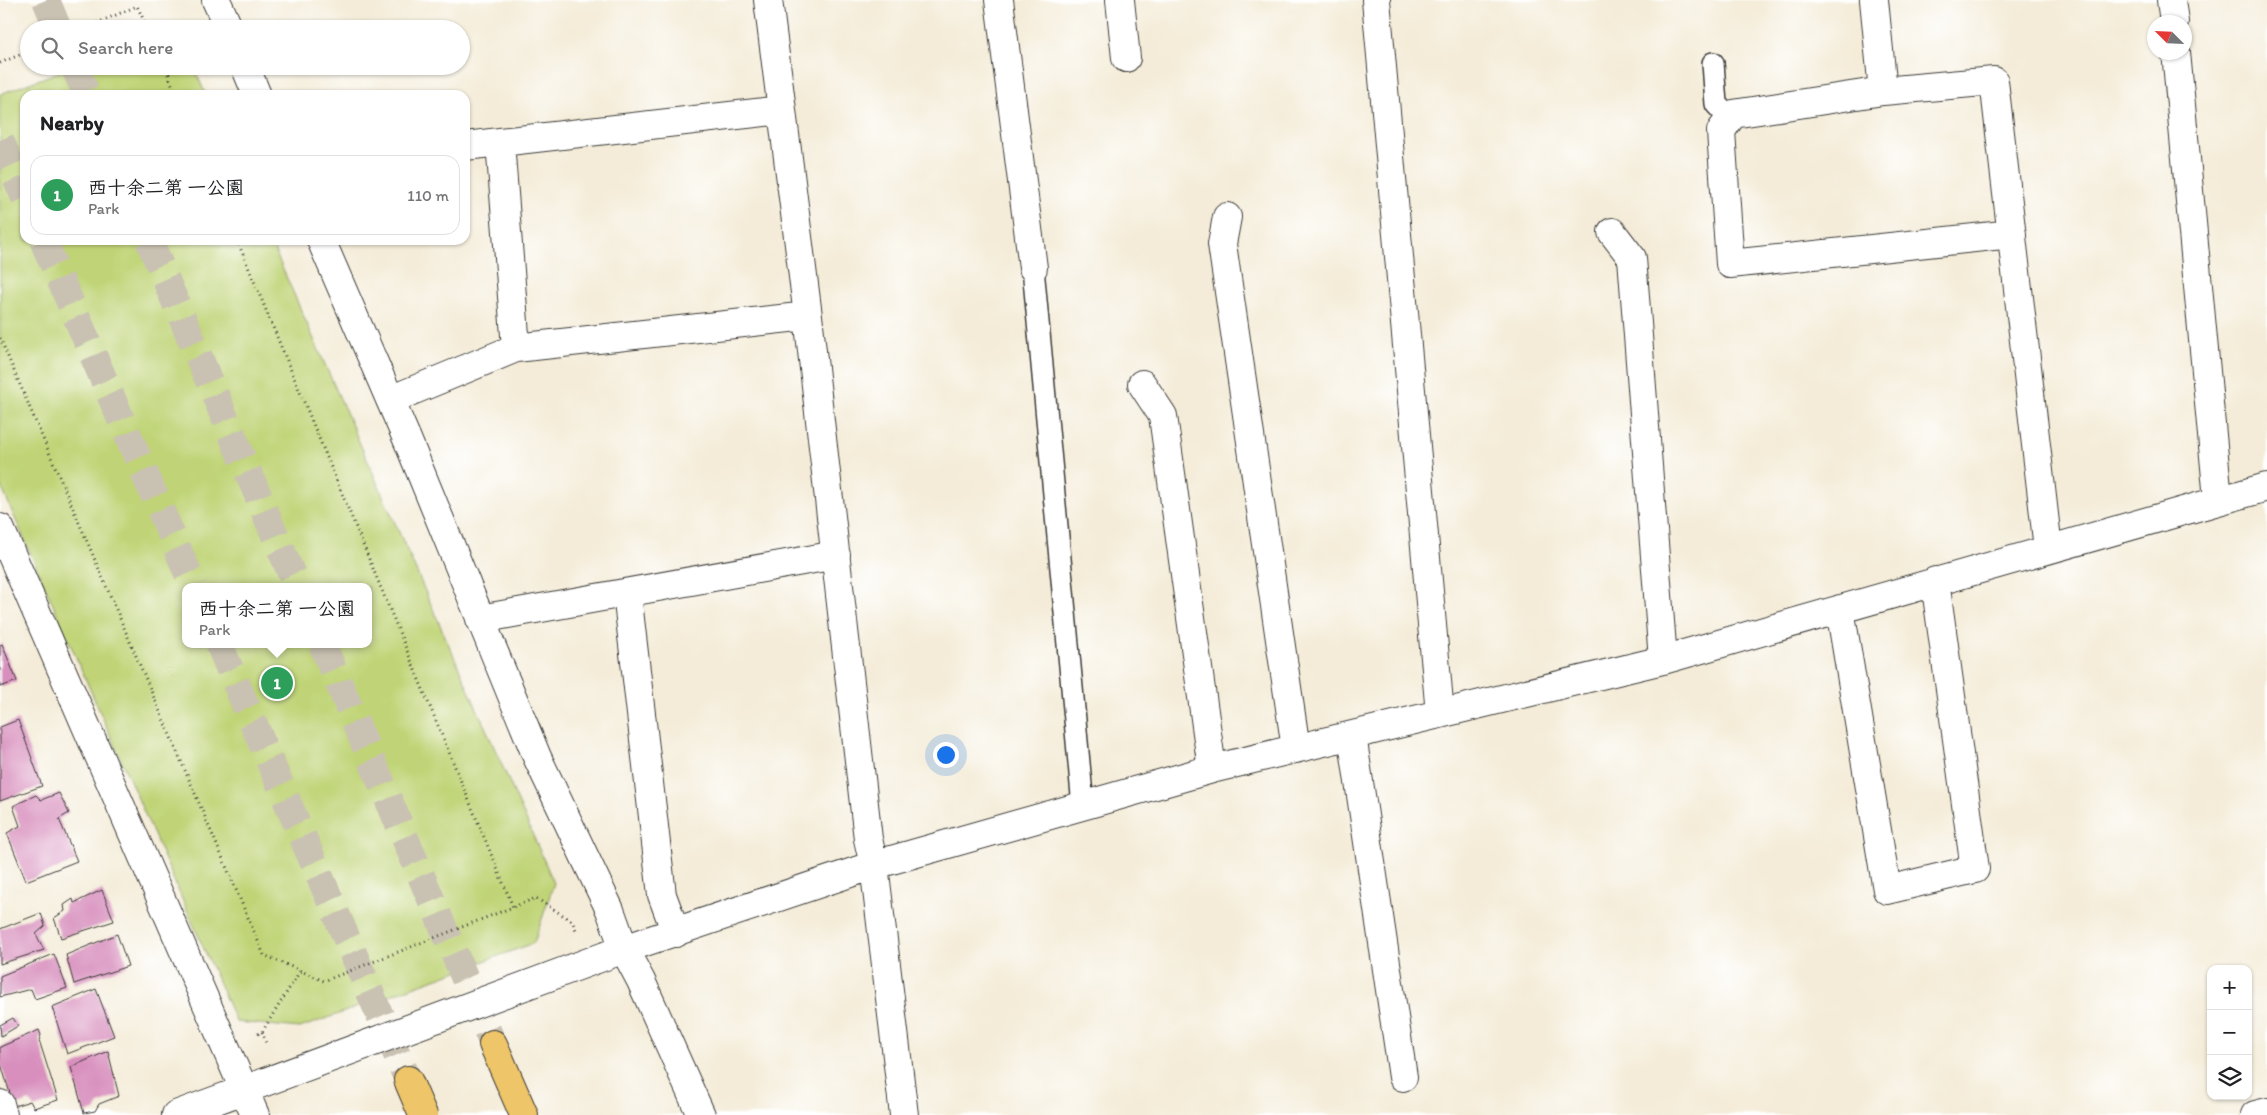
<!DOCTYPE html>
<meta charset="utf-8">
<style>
body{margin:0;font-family:Itim,"Klee One",sans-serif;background:#f2f2f2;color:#202124}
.controls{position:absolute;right:15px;bottom:15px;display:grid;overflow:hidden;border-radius:10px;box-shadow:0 1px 4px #0004}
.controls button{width:45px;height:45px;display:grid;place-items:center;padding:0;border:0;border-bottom:1px solid #e0e0e0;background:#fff;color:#202124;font:25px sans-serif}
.compass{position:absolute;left:2147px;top:15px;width:45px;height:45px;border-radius:50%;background:#fff;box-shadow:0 1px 4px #0004;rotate:294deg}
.you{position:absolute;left:945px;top:754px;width:18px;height:18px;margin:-12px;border:4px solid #fff;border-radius:50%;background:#1a73e8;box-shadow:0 0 0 8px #1a73e833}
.badge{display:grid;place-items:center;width:32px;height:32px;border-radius:50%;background:#b5179e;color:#fff;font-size:16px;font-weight:700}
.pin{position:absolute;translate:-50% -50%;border:2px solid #fff;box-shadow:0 1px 5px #0006}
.popup{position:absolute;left:182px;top:583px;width:190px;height:65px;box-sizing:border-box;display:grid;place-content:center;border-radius:10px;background:#fff;filter:drop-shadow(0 1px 4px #0005);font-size:16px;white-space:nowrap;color:#757577}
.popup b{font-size:19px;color:#202124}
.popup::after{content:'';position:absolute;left:50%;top:100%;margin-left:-10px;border:10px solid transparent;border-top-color:#fff}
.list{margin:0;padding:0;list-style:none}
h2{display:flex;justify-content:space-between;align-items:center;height:65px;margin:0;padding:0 20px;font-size:21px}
h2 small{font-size:16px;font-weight:400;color:#757577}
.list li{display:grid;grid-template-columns:32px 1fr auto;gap:15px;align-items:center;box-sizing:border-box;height:80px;margin:0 10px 10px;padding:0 10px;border:1px solid #e0e0e0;border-radius:15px}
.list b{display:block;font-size:19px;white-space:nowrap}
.list p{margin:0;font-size:16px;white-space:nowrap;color:#757577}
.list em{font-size:16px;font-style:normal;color:#757577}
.icon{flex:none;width:28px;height:28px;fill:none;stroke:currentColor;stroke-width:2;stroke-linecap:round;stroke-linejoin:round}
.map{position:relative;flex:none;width:2267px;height:1115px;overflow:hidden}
.search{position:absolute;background:#fff;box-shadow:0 1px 4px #0004;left:20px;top:20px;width:450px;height:55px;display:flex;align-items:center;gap:12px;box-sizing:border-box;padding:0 18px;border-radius:28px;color:#757577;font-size:19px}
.panel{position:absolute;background:#fff;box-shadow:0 1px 4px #0004;left:20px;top:90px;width:450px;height:155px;border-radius:15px}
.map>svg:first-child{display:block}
</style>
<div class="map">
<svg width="2267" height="1115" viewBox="0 0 2267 1115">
<rect width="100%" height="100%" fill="#fff"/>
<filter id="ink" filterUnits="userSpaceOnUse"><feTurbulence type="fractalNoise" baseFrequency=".02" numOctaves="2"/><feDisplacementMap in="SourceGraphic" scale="10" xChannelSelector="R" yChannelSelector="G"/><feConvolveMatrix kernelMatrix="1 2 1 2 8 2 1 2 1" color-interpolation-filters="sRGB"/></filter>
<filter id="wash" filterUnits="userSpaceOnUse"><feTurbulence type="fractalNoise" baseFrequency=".0096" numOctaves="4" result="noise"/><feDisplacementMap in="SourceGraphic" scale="20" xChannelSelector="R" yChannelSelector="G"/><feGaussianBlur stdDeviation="1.12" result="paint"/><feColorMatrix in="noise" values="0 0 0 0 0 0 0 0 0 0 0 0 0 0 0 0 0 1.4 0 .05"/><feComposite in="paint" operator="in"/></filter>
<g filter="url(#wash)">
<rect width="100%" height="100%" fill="#f4ecd8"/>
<path fill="#c0d477" stroke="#6e784a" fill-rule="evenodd" d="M75,66h118l13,29h-181v145h245l284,643 -20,60 -234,85 -64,-6 -236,-538v-390zM186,587h182v57h-182z"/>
<g id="blocks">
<path fill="#d88fbd" d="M2,644l15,37 -17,6v-42z
M18,720l24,66 -42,15v-74z
M59,793l10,20 -10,6 18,42 -51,20 -19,-48 13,-7 -7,-20 23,-11 5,5z
M102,890l12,31 -53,17 -7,-20 11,-7 -1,-6 9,-6 1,4z
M41,913l4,13 -9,8 8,16 -44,14v-35z
M117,934l11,32 -54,18 -8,-29z
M54,954l13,34 -32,11 -4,-10 -31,8v-21z
M96,989l18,47 -47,18 -15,-47z
M13,1018l5,8 -17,10 -1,-11z
M39,1030l2,5 -2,5 19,60 -24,8 -4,-7 -16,5 -14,-45v-14z
M108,1051l11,45 -20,8 -4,7 -11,2 -13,-46z"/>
</g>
</g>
<g filter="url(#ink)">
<use href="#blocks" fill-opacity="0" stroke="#3c3b38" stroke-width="1"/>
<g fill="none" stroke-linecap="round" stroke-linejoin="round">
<path stroke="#c9c2b2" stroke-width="28" stroke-dasharray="28 14" stroke-linecap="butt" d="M46,0l12,29
M74,66l13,29
M0,140l25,58
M43,240l151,347
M149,240l148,347
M219,644l189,436
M322,644l171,400"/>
<defs>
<path id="lane" d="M1713,63l3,41 14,15
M1033,268l50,538"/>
<path id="street" d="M216,0l13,29
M768,0l40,316 60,523 6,26 30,250
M999,0l34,268
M1120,0l6,58
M1376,0l64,714
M1874,0l9,91
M2171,0l3,22
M2176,52l42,447
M245,66l12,29
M500,142l16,206
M465,146l317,-36
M1227,217l-5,27 74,505
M1612,232l20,26 31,402
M2012,234l-282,30 -9,-133 12,-17 150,-23 111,-10 54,468
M321,240l86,199 130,318 73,153 14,39 17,32 60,134
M1142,384l21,32 49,353
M390,400l126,-52 292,-32
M0,528l255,587
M627,593l35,302 14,38
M1840,609l47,281 88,-21 -40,-288
M480,619l356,-64
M1352,735l51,342
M0,1104l3,11
M176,1115l448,-166 250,-84 338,-96 451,-109 604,-173
M2255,1115l12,-3"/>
<path id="highway" d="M493,1044l31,71
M408,1080l15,35"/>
</defs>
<use href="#lane" stroke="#3c3b38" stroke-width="24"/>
<use href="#street" stroke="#3c3b38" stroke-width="30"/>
<use href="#highway" stroke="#3c3b38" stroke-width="30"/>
<path stroke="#3c3b38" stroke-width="3" stroke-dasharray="1 4" stroke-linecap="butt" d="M83,29l54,-23 11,23
M0,63l29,-12
M164,66l4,8 17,-8
M168,74l8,21
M237,240l276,667
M0,338l264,617 60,26 212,-83 36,23 4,9
M262,1032l5,14
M258,1034l4,-2 38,-61"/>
<use href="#lane" stroke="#fff" stroke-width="21"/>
<use href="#street" stroke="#fff" stroke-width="28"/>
<use href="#highway" stroke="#eec569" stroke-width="28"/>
</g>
</g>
</svg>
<div class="controls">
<button>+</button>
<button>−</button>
<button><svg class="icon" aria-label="layers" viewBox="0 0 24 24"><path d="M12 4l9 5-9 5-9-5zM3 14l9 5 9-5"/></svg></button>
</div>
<svg class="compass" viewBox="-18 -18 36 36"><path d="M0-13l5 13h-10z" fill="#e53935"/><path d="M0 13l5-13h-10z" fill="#757577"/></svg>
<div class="you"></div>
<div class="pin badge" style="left:277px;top:683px;background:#2e9e5b">1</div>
<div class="popup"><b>西十余二第 一公園</b>Park</div>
<div class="search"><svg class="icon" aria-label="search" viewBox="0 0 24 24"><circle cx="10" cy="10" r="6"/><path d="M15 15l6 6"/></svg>Search here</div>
<section class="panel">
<h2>Nearby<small></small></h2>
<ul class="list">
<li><span class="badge" style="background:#2e9e5b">1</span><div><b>西十余二第 一公園</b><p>Park</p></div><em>110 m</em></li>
</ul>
</section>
</div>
